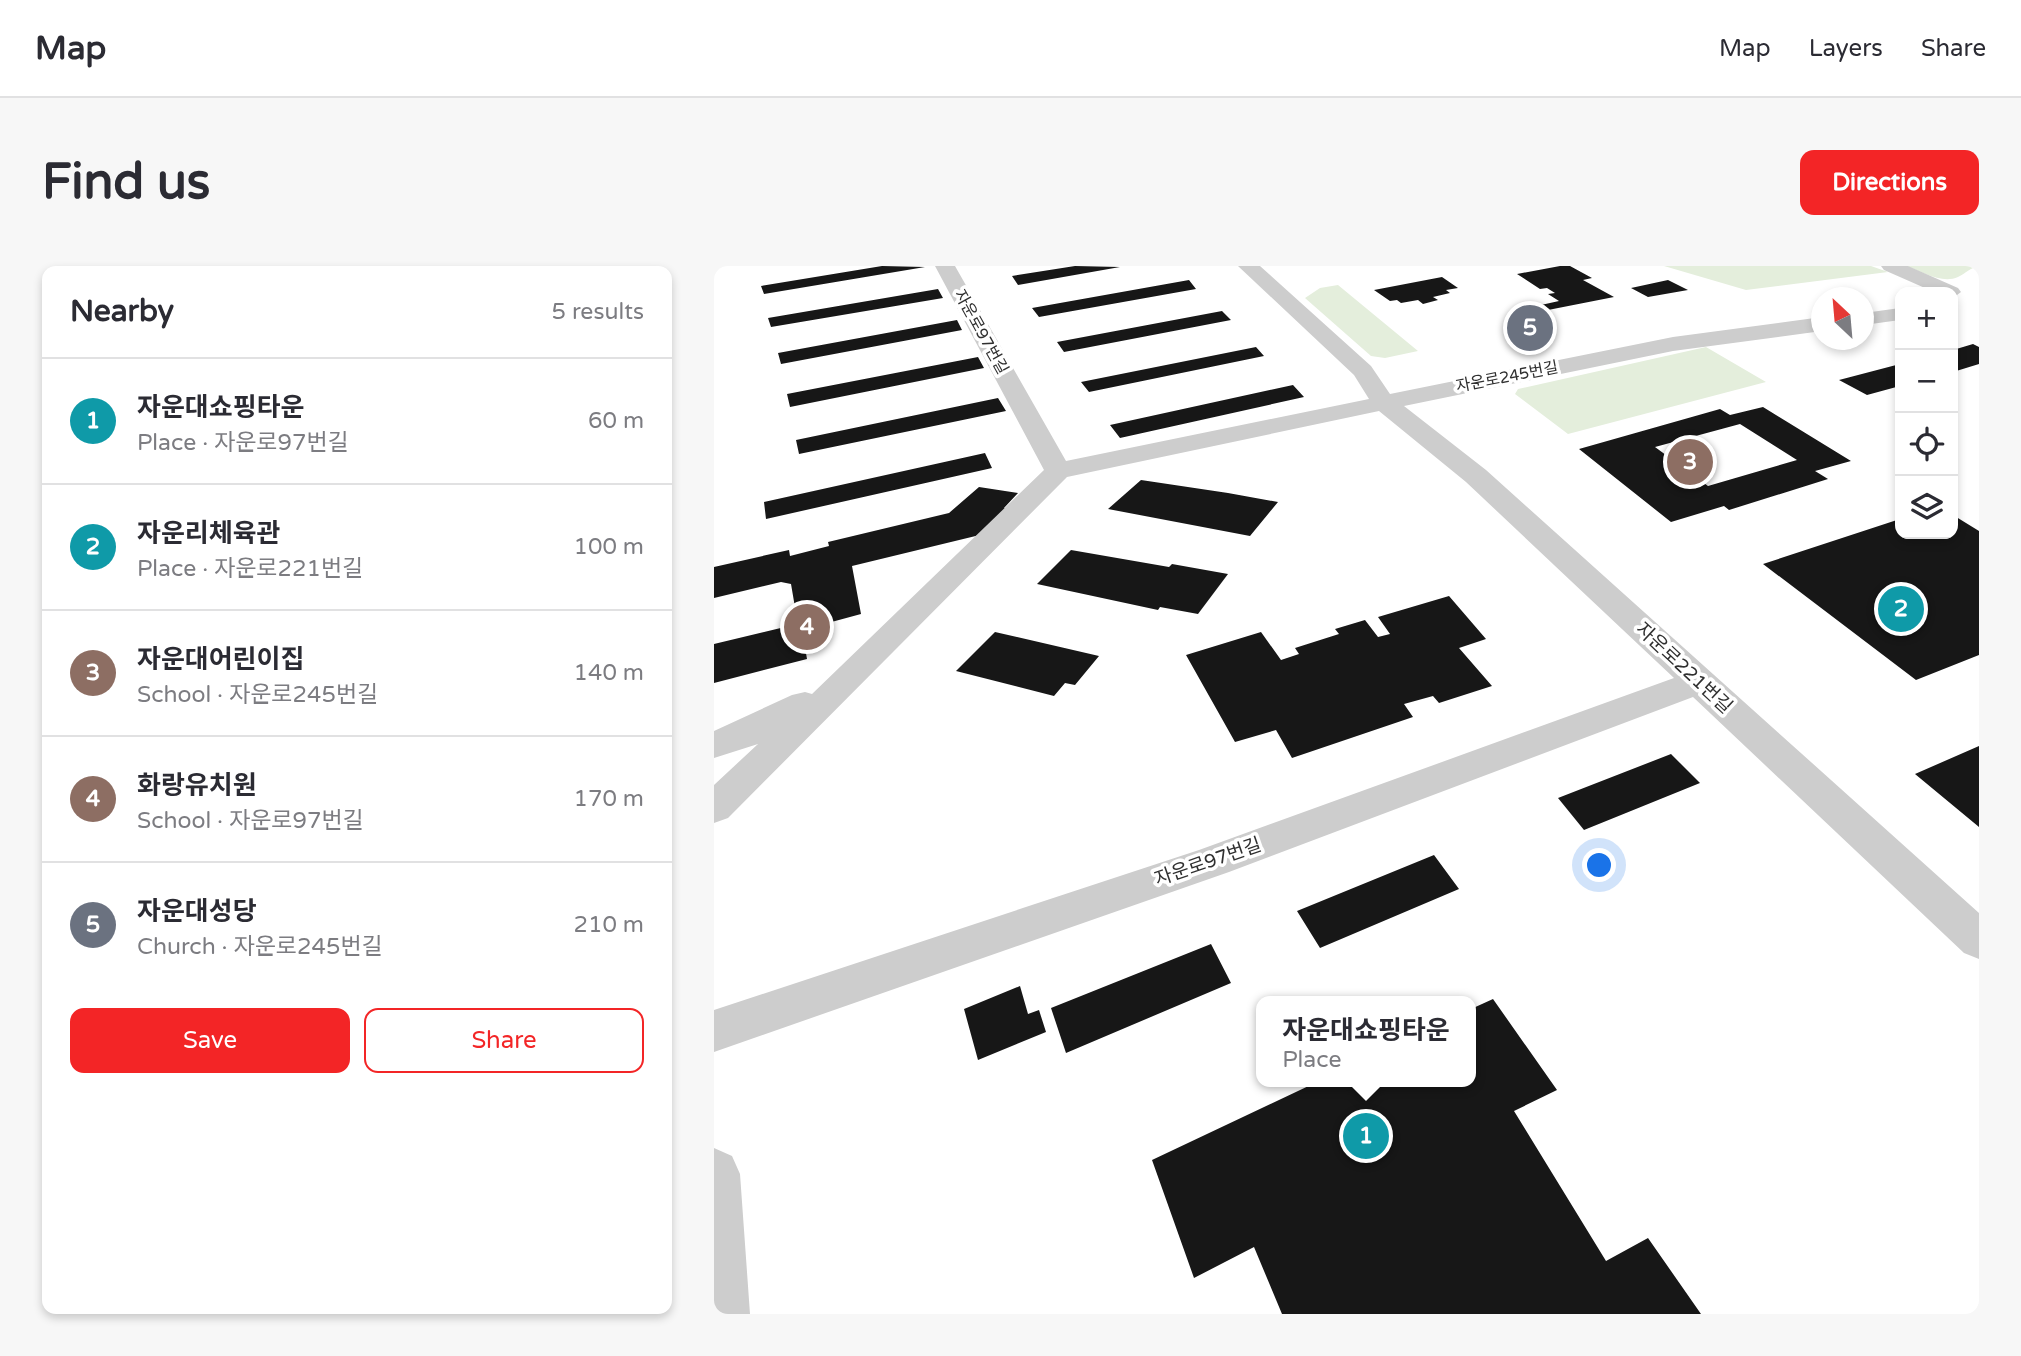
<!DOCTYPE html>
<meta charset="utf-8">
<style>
body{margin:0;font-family:"Varela Round","Noto Sans KR",sans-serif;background:#f7f7f7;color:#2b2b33}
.controls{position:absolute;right:21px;top:21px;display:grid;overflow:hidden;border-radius:14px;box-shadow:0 4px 10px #0003}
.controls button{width:63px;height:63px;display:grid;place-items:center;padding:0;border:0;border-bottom:2px solid #e1e1e2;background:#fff;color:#2b2b33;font:35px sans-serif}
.compass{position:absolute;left:1097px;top:21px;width:63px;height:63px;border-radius:50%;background:#fff;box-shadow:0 4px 10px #0003;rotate:334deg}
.you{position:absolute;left:886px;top:600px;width:24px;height:24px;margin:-18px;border:5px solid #fff;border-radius:50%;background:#1a73e8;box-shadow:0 0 0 10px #1a73e833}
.badge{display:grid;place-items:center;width:46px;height:46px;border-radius:50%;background:#f32526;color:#fff;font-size:23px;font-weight:700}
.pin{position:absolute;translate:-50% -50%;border:4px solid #fff;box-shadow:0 2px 7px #0006}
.popup{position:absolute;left:542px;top:730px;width:220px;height:91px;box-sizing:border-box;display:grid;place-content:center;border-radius:14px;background:#fff;filter:drop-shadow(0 2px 5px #0005);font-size:23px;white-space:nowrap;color:#7c7c81}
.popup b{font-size:26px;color:#2b2b33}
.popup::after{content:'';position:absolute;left:50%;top:100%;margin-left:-14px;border:14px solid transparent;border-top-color:#fff}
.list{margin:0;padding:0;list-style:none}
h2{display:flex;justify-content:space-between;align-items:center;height:91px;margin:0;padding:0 28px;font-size:30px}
h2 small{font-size:23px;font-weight:400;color:#7c7c81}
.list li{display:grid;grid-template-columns:46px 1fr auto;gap:21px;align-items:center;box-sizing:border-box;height:126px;padding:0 28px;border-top:2px solid #e1e1e2}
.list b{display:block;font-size:26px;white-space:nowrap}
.list p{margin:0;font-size:23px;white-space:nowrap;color:#7c7c81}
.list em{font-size:23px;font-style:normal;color:#7c7c81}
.actions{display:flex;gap:14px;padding:21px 28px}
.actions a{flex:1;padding:16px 0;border:2px solid #f32526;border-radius:14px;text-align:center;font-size:24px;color:#f32526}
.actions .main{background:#f32526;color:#fff}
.icon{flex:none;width:38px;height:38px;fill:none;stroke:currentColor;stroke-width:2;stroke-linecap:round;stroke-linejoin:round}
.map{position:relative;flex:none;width:1265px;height:1048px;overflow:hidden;border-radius:14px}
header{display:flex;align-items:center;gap:42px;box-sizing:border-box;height:98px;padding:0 35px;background:#fff;border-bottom:2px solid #e1e1e2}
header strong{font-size:33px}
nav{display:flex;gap:38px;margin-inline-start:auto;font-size:24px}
.intro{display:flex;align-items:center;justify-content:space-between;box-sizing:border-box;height:168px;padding:0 42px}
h1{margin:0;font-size:49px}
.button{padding:18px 32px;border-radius:14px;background:#f32526;color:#fff;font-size:24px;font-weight:700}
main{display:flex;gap:42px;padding:0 42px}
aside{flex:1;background:#fff;border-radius:14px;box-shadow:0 4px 10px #0003}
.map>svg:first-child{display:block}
</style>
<header>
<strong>Map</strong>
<nav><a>Map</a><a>Layers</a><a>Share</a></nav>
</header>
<div class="intro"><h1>Find us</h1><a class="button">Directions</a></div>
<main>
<aside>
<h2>Nearby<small>5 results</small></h2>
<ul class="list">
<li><span class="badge" style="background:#0f9aa8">1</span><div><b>자운대쇼핑타운</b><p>Place · 자운로97번길</p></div><em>60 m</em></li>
<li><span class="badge" style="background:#0f9aa8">2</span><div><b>자운리체육관</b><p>Place · 자운로221번길</p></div><em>100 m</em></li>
<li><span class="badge" style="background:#8d6e63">3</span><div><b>자운대어린이집</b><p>School · 자운로245번길</p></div><em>140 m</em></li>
<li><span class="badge" style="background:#8d6e63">4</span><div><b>화랑유치원</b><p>School · 자운로97번길</p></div><em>170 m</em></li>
<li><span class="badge" style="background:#6b7280">5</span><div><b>자운대성당</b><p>Church · 자운로245번길</p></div><em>210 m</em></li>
</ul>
<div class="actions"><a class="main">Save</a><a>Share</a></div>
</aside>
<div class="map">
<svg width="1265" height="1048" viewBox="0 0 1265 1048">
<rect width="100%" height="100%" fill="#fff"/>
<path fill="#e4eedc" d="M950,0h207l17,6 -142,18z
M1193,0h72c-9,2 -13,7 -21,11 -16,7 -36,-5 -51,-11z
M624,19l80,66 -33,7 -14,-2 -66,-58 15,-10z
M992,81l60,35 -198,52 -53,-40 3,-5z"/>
<path fill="#171717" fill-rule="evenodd" d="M168,0l43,1 -161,27 -3,-8z
M361,0l45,1 -102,18 -6,-9z
M846,0h10l22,12 -9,2 31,17 -66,13 -7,-5 18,-4 -11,-7 7,-1 -8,-5 -7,1 -23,-15z
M728,11l16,11 -12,2 4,3 -17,4 5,3 -15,4 -5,-4 -17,3 -4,-3 -7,1 -16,-11z
M475,14l7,9 -157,28 -7,-9z
M954,14l20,10 -40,7 -17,-9z
M224,23l5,9 -172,29 -3,-9z
M508,45l9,9 -167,32 -7,-10z
M243,54l5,10 -181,34 -3,-11z
M1259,78l6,3v17l-26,8v-22z
M542,81l8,9 -175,36 -8,-10z
M264,91l6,11 -194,39 -3,-13z
M1186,98v22l-33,9 -28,-15z
M579,119l11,12 -184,41 -10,-13z
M284,132l8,13 -207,43 -3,-14z
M1049,141l88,54 -36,10 13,8 -99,31 -5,-4 -53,16 -92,-73 141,-40 10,6zM1026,158l57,36 -89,26 -53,-39z
M271,187l7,15 -226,51 -2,-17z
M427,214l87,13 50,9 -28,34 -142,-27z
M265,221l39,6 -14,15 5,1 -21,24 -136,33 9,48 -59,16 5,29 -93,24v-39l75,-18 8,-7 -6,-35 -10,-2 -67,16v-31l75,-17 1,6 39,-10 -1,-4 121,-29z
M1239,249l26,16v124l-63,25 -153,-116 137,-45v15h53z
M357,284l98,17 3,-3 56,10 -30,40 -38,-7 -2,3 -121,-26z
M735,330l37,43 -27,9 33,38 -53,17 -6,-7 -29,8 9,13 -121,41 -16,-28 -41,12 -49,-87 75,-23 20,28 18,-6 -4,-6 44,-14 -4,-5 30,-9 13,17 12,-3 -12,-17z
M281,366l104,24 -24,29 -10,-2 -11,13 -98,-25z
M1265,480v81l-64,-53z
M957,488l29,29 -116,47 -26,-32z
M720,589l25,34 -139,59 -23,-37z
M497,678l20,39 -165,70 -15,-45z
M306,720l8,28 11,-4 7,22 -68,28 -14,-51z
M779,733l64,91 -43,21 92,150 42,-23 53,76h-419l-28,-67 -60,31 -42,-118 165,-78h154v-73z"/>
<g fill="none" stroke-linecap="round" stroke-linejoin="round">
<path fill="#cdcdcd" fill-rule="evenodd" d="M221,0h20l111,195 303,-62 -15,-24 -116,-109h22l111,100 19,28 283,-57 149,-20v14l-149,20 -269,55 82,64 493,443v46l-15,-6 -271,-256 -464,175 -515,180v-42l485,-160 475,-172 -208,-196 -87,-71 -312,66 -339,341 -14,5v-38l44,-41 -44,14v-27l78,-36 13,-3 7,2 232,-224z
M1167,0h27l50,22 3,4 -8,6v-6h-19l-50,-22z
M1186,42v12l-36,5v-12z
M0,882l18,8 8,18 10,140h-36z"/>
</g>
<g text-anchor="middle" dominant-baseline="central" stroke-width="7" stroke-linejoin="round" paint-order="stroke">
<g font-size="16" fill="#303030" stroke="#fff">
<text transform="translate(267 66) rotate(61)">자운로97번길</text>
<text transform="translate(793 111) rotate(-11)">자운로245번길</text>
</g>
<g font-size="19" fill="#303030" stroke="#fff">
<text transform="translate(970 402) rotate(43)">자운로221번길</text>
<text transform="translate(494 596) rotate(-19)">자운로97번길</text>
</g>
</g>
</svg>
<div class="controls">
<button>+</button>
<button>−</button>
<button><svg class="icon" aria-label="locate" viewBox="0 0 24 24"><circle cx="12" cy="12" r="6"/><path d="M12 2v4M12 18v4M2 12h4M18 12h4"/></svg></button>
<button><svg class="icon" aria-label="layers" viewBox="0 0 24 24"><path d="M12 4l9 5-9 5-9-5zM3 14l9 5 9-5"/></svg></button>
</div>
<svg class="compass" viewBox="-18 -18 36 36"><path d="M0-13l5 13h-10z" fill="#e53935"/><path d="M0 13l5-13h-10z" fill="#7c7c81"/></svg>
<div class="you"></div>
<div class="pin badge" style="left:652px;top:870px;background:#0f9aa8">1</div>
<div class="popup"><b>자운대쇼핑타운</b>Place</div>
<div class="pin badge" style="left:1187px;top:343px;background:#0f9aa8">2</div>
<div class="pin badge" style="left:976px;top:196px;background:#8d6e63">3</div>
<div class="pin badge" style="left:93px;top:361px;background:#8d6e63">4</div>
<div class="pin badge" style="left:816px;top:62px;background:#6b7280">5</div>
</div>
</main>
